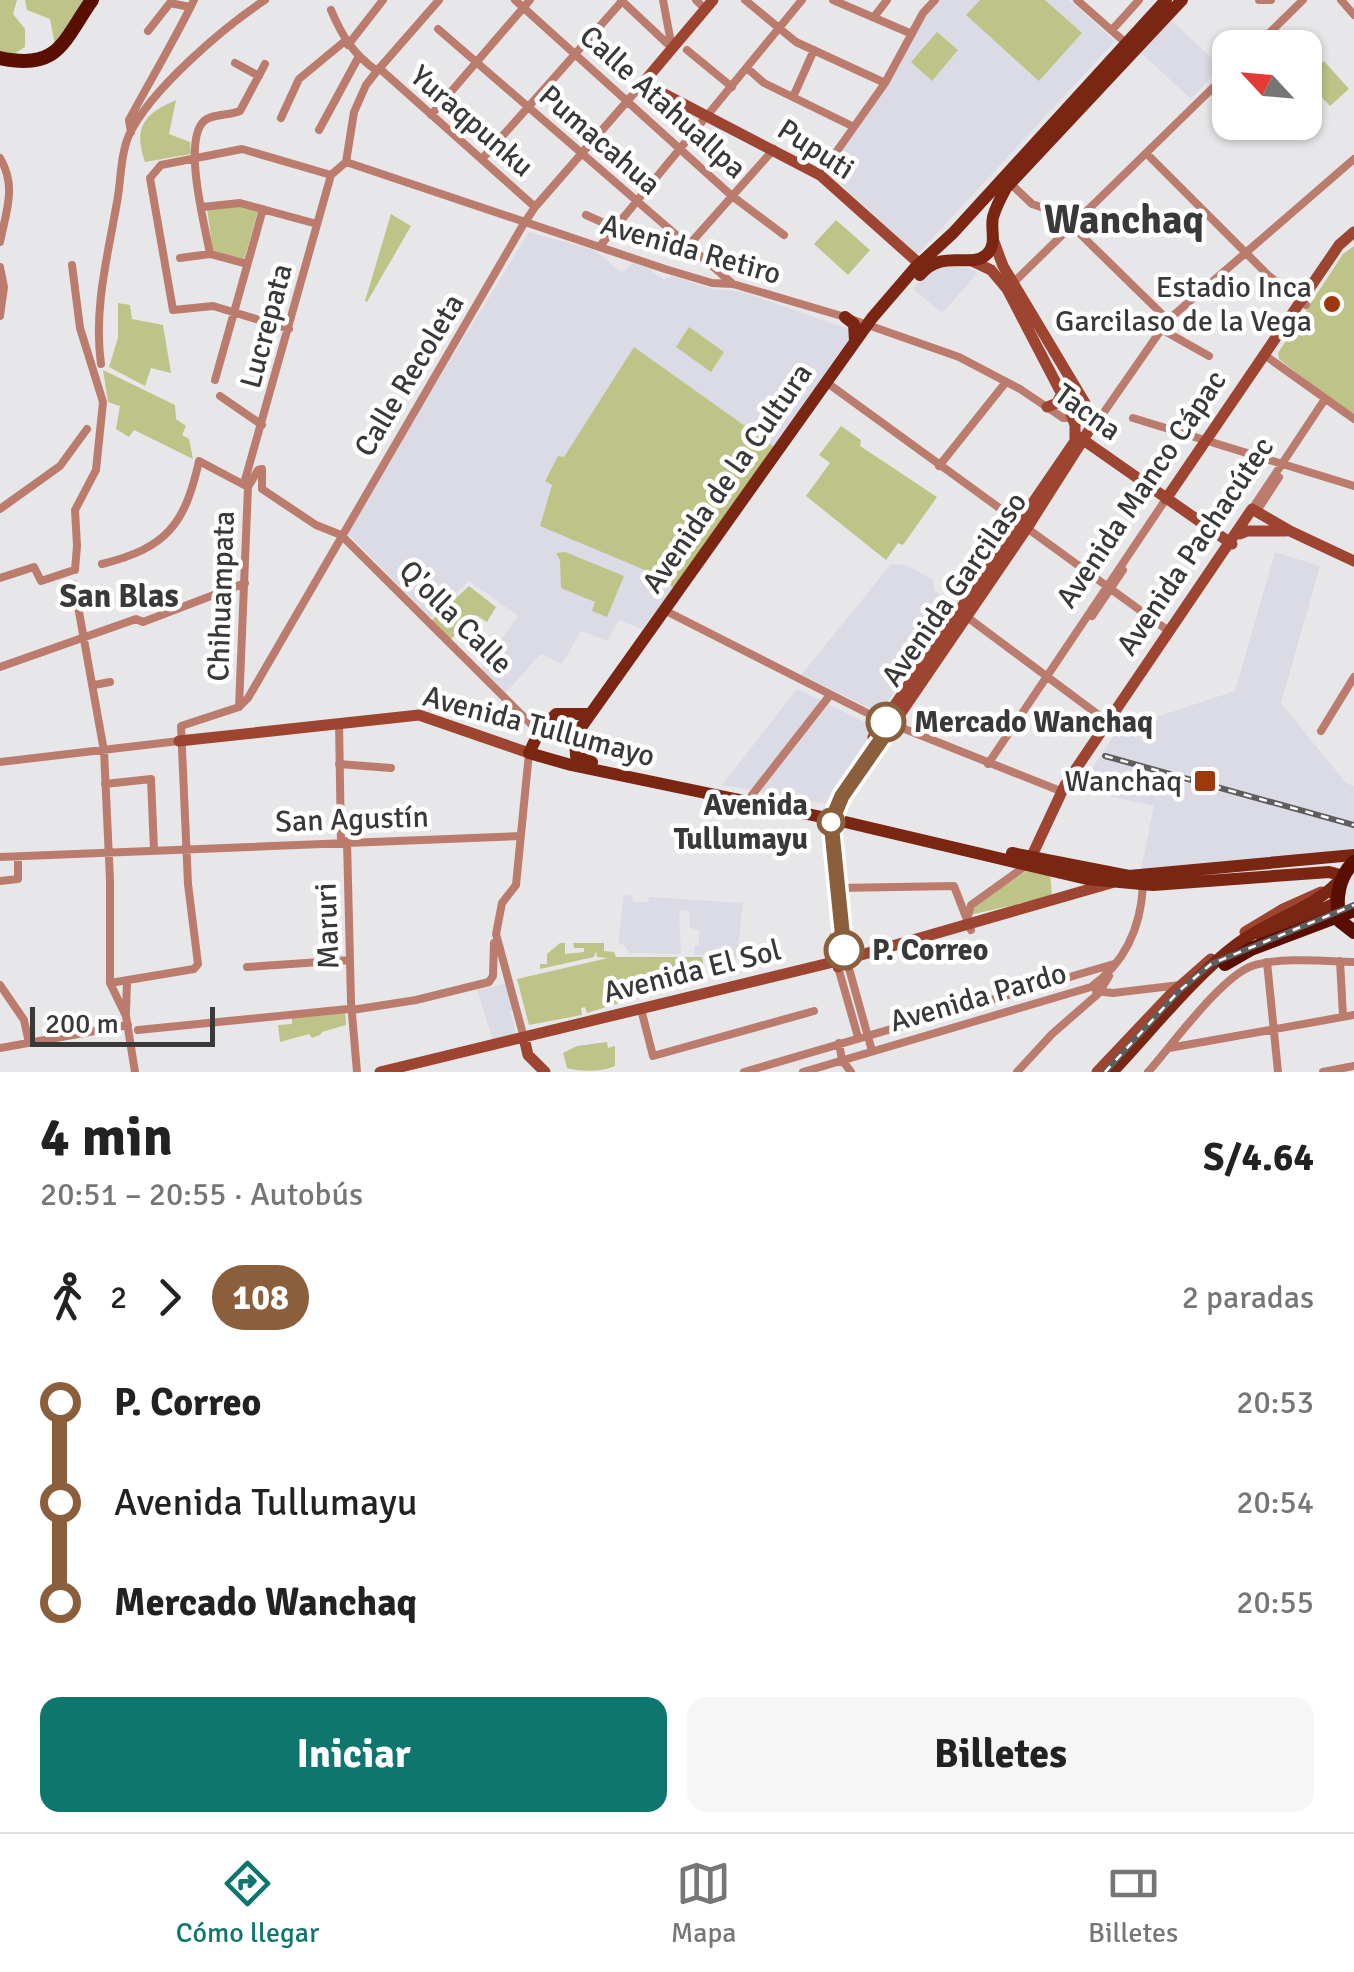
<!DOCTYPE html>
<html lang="es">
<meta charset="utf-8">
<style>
:root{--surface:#fff;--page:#f6f6f6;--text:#222;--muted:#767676;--line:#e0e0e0;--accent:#0f766e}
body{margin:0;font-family:Signika,sans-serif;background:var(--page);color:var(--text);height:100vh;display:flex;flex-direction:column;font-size:38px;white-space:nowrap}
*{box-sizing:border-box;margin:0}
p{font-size:32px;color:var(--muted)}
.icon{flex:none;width:55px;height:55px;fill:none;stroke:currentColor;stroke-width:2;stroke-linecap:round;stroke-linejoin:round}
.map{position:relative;height:1072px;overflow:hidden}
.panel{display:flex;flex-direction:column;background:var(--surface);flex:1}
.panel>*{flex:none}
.badge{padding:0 20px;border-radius:32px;font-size:35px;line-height:65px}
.needle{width:65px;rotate:296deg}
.controls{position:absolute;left:1212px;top:30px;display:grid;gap:20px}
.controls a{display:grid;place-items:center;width:110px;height:110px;border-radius:20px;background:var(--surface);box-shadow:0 2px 8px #0004;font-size:50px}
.scale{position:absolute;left:30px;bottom:25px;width:185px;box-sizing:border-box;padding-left:10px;border:5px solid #39393a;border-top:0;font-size:28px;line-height:35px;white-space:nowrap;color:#39393a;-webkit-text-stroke:8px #fff;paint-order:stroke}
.map>.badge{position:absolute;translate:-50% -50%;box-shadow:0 0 0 5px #fff}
.legs{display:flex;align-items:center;gap:15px;height:110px;padding:0 40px;font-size:32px}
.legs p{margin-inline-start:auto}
.summary{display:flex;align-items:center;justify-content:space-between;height:170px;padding:0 40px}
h1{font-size:55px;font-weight:700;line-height:75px}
.action{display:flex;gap:20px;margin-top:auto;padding:20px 40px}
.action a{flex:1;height:115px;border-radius:20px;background:var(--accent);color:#fff;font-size:40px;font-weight:700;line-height:115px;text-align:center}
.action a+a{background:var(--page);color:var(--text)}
ul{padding:0 40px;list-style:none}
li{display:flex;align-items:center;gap:35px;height:100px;font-size:38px}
li i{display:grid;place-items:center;width:15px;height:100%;margin:0 12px;background:currentColor}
li i::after{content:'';width:25px;height:25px;margin:-12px;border:8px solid;border-radius:50%;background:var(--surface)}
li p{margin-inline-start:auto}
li:first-child i{background:linear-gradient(#0000 50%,currentColor 0)}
li:last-child i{background:linear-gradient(currentColor 50%,#0000 0)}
.tab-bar{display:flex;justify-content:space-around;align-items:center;height:140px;border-top:2px solid var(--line);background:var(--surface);font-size:28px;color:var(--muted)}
.tab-bar a{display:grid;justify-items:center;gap:5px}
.tab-bar .selected{color:var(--accent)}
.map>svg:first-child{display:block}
</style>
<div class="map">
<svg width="1354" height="1072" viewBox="0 0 1354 1072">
<rect width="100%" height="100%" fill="#e7e7ea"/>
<path fill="#dadbe5" d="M936 0H1069L1115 41 917 255 827 171 900 65 912 34Z
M1171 20 1221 67 1191 99 1141 53Z
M529 232 594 250 622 273 633 263 652 269V273L665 279 672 276 713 289 743 292 848 329 853 337 776 448 634 348 564 458 558 456 545 480 647 571 674 588 642 629 619 620 607 641 581 631 562 664 541 654 505 693 480 670 518 616 469 581 431 618 345 531Z
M944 266 968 268 978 273 942 313 913 289 928 272Z
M1275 552 1320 566 1281 703 1346 783 1354 786V848L1292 857 1141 870 1154 806 1079 789 1117 730 1235 691Z
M891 564 906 565 934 580V590L953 606 880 713 801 675Z
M797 689 875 727 825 804 722 785Z
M624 895 632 896 633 902H648L649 897 743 903 737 956 733 967 706 966V955H694V946L699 945V930L690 928 689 911 679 910 681 954 629 953 624 945 618 944Z
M507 983 515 1009 510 1011 516 1034 493 1040 477 990Z"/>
<path fill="#bec487" d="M0 0H17L13 14 25 29V47L14 54 0 51Z
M25 0H88L56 50 50 19 27 10Z
M980 0H1045L1082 33 1039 81 966 15Z
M937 32 958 50 932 81 911 62Z
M1324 61 1349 89 1330 106 1317 92H1306L1308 83 1305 79Z
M176 100 169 134 190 142 191 154 145 162C133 127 144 114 176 100Z
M236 204 258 211 244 260 213 252 207 208Z
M391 214 411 226 367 302 365 301Z
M836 220 870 250 848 275 814 244Z
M1354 246V418L1279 359 1278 353 1343 254Z
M118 303 130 305 132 319 163 325 171 373 151 368 145 386 109 367 118 338Z
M689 327 724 352 711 372 676 347Z
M634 347 776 448 674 588 647 571 540 526 552 485 545 481 558 456 564 457Z
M103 370 175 405 176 419 186 426 182 435 189 439 193 459 134 430 129 437 116 429 120 406 108 402Z
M841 426 861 440 860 446 937 497 903 545 898 543 886 560 806 496 830 463 819 455Z
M565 552 624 576 607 617 592 611 595 602 561 588 560 560 556 553Z
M469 586 496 607 487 622 476 615 450 640 431 621Z
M1031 868 1050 872 1052 896 970 915 972 907Z
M560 943H565V954L584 952V948H574L573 943H604V951L614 952 616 957H702L704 968 627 988 629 1000 587 1013 585 1007 581 1008 582 1015 529 1025 517 979 608 958 597 957 596 951 594 957 540 969V964H547V954Z
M345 1011 346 1025 322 1032 320 1035 312 1038 309 1034 280 1042 278 1025 292 1024V1017Z
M607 1042 608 1048 615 1046V1066C601 1072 581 1072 567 1068L563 1053 577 1046Z"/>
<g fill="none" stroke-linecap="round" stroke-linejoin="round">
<path stroke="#bb7c6e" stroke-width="8" d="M515 0 732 196 784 235
M621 0 672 48
M663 0 672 48
M696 0 701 5
M745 0 796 42 885 83
M833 0 912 34
M1077 0 1127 44
M1259 0H1271
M1341 0 1354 15
M331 10C342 36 353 54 377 71
M874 17 887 0
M438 29 733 284
M1112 30 1139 0
M148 31 170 3 190 7
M348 45 383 0
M1254 48 1303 0
M687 50 732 87
M235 63 259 76
M379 68 535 207
M747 68 764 83 854 127
M793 97 814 50
M431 115 530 0
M281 118 299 79 345 41
M319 130 358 58
M131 132 129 120C151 79 174 41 194 0
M1146 153 1269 276 1306 305
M0 158C17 186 6 212 0 242
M482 159 623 0
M346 162 665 269 712 283 733 284 845 317 959 357 1020 389 1063 418H1092
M820 175 885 83 923 13 935 0
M1010 183 1032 204 1053 211 1072 226 1168 320
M202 207 240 203 317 224
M586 215 615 228
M600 246 802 0
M688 246 774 149
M210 254C205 226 183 144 203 122 211 113 229 116 240 111L265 64
M180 258 210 254 247 264
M72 265 80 328 103 402 96 470 75 510 77 546 75 570
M0 267 4 287 0 316
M1011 285 1230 71
M289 329 213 306 173 310 150 178 161 165 242 149 331 175
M1161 329 1209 356
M1263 354 1354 419
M101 364C93 307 109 251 118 196 121 176 121 154 129 135 150 90 224 27 265 0
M215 380 263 209
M826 382 1170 632
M220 396 262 425
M1133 418 1354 486
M1095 425 1168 320 1354 159
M939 466 1006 382
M248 487 258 470 262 469V489L316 525 341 535 539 732
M0 509 60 466 87 429
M1252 509 1325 399
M1257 511 1279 477
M102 564C167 548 185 524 199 461L248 487
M0 578 34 567 41 581 71 571
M74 584 104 751 110 880V983L194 969 198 964 188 884 181 726 239 707 248 698 523 225 535 207 643 83
M664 610 877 718 1063 792
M963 614 1108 722
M1092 616 1123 570
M0 667 136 619 143 622 245 583
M94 685 110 682
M239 707 248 487 245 480 331 175 346 162 354 112 366 85 377 71 439 0
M339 723 341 842
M1321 731 1354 677
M0 762 179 741
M339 764 391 768
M988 764 1166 499
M105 784 151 779 154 850
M752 795 830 695
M347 841 351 1002 357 1072
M0 857 520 836
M0 881 18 879V857
M837 888 954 886 971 930
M968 916 971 905 1027 865
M1340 961 1343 1016
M1267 962 1278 1072
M848 965 872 1051
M247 967 350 960
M838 967 858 1037
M110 983 126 1016 135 1072
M0 985 24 1020 29 1043
M1096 991 1113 993 1180 985
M641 1009 653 1056 814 1011
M352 1010 416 1000 489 982 493 976 494 943
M126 1012 127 982
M138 1030 348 1009
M524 1038 496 934 502 903 516 885 529 753
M839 1043 842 1060 851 1072
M0 1048 128 1025
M1169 1048 1354 1015
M744 1072 1114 964
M803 1072 1091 987C1126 962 1141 927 1143 885
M1017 1072 1052 1034 1099 993 1109 976
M1148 1072C1172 1045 1221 977 1252 966 1277 957 1326 961 1354 962
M1323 1072 1354 1066"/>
<path stroke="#9e4532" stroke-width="11" d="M713 0 643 83 820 175 923 267
M1047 407 1057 403 1062 393
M1079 437 1232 544
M1166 499 1339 245 1354 232
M1240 534 1247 531H1286
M873 737 1075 441V425L1068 406 1007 289 991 270 970 260
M179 741 419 715 529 753
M1028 864 1065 785 1252 509 1290 531 1354 561
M1245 932 1283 909 1321 892
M835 937 838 967
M848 965 831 829 836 808 1027 528 1093 424 1085 403 1003 266 993 239
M524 1038 528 1055 545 1072
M380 1072 854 957 1111 883
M1097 1072 1169 996 1211 959"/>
<path stroke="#7b2513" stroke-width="12" d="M920 275C942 248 970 269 986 255 998 245 990 230 993 217 996 207 1001 197 1006 188L1182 0
M845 317 854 324 855 341
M590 714H556L539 732 529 753 571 765 841 821 1087 879 1153 885 1329 872 1340 875 1342 878C1317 907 1269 920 1237 944 1194 976 1150 1032 1112 1072
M577 733 872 318 915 268 953 233 1166 0
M575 736 576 756 592 762
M1012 853 1129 876 1354 855
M1262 937 1338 902 1335 896"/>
<path stroke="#590e01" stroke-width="14" d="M0 58C59 71 63 41 92 0
M1354 862C1338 877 1335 900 1340 921L1354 932
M1225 964 1251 949 1354 910"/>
<defs>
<path id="rail" d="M1105 756 1354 825
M1105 1072 1179 991 1211 964 1354 905"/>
</defs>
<use href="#rail" stroke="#5e5e5f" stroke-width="6"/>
<use href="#rail" stroke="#fff" stroke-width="2.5" stroke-dasharray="8" stroke-linecap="butt"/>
</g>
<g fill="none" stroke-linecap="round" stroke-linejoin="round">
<defs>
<path id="line-1" d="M844 950 831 822 842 796 892 724 886 722"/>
</defs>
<use href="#line-1" stroke="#fff" stroke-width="22"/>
<use href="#line-1" stroke="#8b5e3c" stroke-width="15"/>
</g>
<g fill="#9e380d" stroke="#fff" stroke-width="4">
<circle cx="1332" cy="304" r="10"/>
<rect x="1193" y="769" width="24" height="24" rx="5"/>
</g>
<g fill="#fff" stroke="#8b5e3c" stroke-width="5">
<circle cx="886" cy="722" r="18"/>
<circle cx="831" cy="822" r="12"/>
<circle cx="844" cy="950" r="18"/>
</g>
<g text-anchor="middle" stroke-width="9" stroke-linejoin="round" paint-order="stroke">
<g font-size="30" fill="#39393a" stroke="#fff">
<text transform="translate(663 102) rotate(42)" y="10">Calle Atahuallpa</text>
<text transform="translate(472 121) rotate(41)" y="10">Yuraqpunku</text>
<text transform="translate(600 140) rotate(41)" y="10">Pumacahua</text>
<text transform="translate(816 149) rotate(33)" y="10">Puputi</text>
<text transform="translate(691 249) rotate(16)" y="10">Avenida Retiro</text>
<text transform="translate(266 326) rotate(-75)" y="10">Lucrepata</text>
<text transform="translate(409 375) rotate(-59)" y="10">Calle Recoleta</text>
<text transform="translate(1088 412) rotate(36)" y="10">Tacna</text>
<text transform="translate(727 478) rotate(-55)" y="10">Avenida de la Cultura</text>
<text transform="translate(1141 489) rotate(-56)" y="10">Avenida Manco Cápac</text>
<text transform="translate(1195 546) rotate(-56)" y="10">Avenida Pachacútec</text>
<text transform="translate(954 589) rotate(-55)" y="10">Avenida Garcilaso</text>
<text transform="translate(221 596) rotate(-88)" y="10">Chihuampata</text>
<text transform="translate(456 617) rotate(45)" y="10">Q'olla Calle</text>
<text transform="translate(539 726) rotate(15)" y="10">Avenida Tullumayo</text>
<text transform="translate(352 819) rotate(-2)" y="10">San Agustín</text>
<text transform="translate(327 926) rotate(-92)" y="10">Maruri</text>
<text transform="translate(692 971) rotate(-14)" y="10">Avenida El Sol</text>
<text transform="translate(978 997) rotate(-16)" y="10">Avenida Pardo</text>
</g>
<g font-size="30" fill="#39393a" stroke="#fff" text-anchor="end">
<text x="1312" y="297">Estadio Inca<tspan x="1312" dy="34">Garcilaso de la Vega</tspan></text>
<text x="1182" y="791">Wanchaq</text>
</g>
<g font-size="30" font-weight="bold" fill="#39393a" stroke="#fff" text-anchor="start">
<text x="914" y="732">Mercado Wanchaq</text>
<text x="808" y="815" text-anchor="end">Avenida<tspan x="808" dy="34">Tullumayu</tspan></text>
<text x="872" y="960">P. Correo</text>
</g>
<g font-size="32" font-weight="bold" fill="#39393a" stroke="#fff">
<text x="119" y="607">San Blas</text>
</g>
<g font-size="40" font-weight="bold" fill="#39393a" stroke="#fff">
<text x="1124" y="233">Wanchaq</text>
</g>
</g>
</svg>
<div class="controls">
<a><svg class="needle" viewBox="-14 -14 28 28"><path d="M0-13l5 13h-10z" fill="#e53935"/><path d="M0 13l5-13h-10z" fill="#767676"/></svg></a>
</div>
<div class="scale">200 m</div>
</div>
<section class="panel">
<div class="summary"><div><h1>4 min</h1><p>20:51 – 20:55 · Autobús</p></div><b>S/4.64</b></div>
<div class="legs"><svg class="icon" aria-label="walk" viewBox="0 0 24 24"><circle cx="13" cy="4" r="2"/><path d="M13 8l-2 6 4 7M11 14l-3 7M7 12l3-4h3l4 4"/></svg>2<svg class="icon" aria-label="forward" viewBox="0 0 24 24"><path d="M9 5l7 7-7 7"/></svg><b class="badge" style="background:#8b5e3c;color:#fff">108</b><p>2 paradas</p></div>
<ul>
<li><i style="color:#8b5e3c"></i><b>P. Correo</b><p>20:53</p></li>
<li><i style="color:#8b5e3c"></i><span>Avenida Tullumayu</span><p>20:54</p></li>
<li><i style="color:#8b5e3c"></i><b>Mercado Wanchaq</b><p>20:55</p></li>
</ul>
<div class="action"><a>Iniciar</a><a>Billetes</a></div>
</section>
<nav class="tab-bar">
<a class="selected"><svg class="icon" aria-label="directions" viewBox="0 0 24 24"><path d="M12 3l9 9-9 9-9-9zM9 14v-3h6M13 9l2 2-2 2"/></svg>Cómo llegar</a>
<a><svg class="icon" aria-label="map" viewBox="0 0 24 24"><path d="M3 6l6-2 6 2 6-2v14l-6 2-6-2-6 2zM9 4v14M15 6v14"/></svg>Mapa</a>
<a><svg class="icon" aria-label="tickets" viewBox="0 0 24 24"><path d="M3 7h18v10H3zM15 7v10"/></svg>Billetes</a>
</nav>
